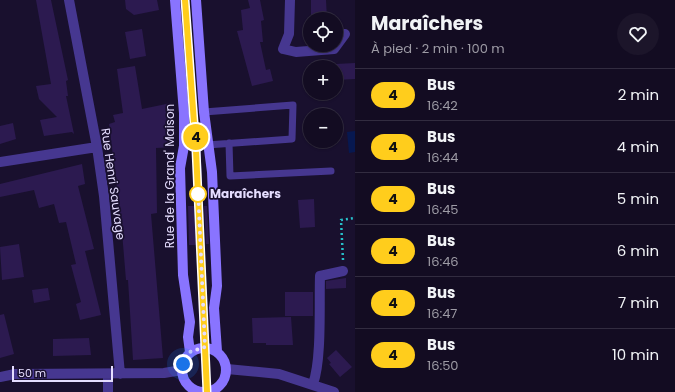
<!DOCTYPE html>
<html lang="fr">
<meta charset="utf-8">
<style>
:root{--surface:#130c22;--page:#1c152a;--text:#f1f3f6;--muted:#9d9ba5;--line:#322c40}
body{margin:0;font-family:Poppins,sans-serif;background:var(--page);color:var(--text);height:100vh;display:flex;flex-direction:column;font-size:15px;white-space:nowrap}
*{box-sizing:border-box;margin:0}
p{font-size:13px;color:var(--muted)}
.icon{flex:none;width:22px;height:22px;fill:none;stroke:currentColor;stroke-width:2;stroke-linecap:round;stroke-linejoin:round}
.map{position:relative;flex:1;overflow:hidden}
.panel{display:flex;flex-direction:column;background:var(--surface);width:320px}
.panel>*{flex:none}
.badge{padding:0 8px;border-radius:13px;font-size:14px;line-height:26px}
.fabs{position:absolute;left:303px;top:12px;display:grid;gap:8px}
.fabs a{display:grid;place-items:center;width:40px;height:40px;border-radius:50%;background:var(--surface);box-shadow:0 1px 3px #0004,0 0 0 1px var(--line);font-size:20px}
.scale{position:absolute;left:12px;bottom:10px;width:101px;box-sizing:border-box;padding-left:4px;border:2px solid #e5ddff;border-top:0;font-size:11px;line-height:14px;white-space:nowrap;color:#e5ddff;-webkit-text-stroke:3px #19102e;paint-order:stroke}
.you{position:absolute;width:20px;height:20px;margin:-10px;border:3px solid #fff;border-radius:50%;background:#1a73e8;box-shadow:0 0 0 6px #1a73e833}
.map>.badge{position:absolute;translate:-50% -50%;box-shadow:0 0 0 2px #fff}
.round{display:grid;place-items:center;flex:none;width:42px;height:42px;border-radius:21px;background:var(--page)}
.head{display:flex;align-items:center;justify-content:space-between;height:68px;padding:0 16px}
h1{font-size:19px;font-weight:700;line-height:30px}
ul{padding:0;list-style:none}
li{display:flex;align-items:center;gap:12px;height:52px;padding:0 16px;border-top:1px solid var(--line)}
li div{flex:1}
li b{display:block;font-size:15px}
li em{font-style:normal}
li .badge{min-width:44px;font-weight:700;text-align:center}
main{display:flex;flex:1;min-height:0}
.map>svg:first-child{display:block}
</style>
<main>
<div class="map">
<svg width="355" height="392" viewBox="0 0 355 392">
<rect width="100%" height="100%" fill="#19102e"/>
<path fill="#071850" d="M355 131V152L349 153 347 132Z"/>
<path fill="#2c1a50" d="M36 0H51L68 80 66 81 68 96H66L74 134 72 132 44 136 40 120 57 117 39 99 36 86 51 84Z
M125 0H157L159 10 134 15 126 9Z
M248 0H260L264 20 261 21 263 42H260L266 70 270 69 273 81 252 86 237 31 243 30 241 10 250 8Z
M311 0H326L327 19H311Z
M142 29 146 56 130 59 125 32Z
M355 63V79L336 80V64Z
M135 66 142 109 171 103 173 147 156 148 157 213 151 214 163 358 133 360 128 280H126L121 220 109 124 115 122 113 115 123 113 117 69Z
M13 123 16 139 0 144V126Z
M82 164 85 184 78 186 94 249 85 251 101 315 80 320 76 304 81 302 71 265 76 264 66 222 59 223 54 204 39 208 34 190 0 197V184Z
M314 199 315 227 300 228 298 200Z
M188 206H194L196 245H189Z
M204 206H207L209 244H206Z
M19 244 24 277 2 280 0 247Z
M346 278V288L326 289V281Z
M48 288 50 300 34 303 32 290Z
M285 292H313V316H285Z
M4 314 14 354 0 358V315Z
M291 317 293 345H266V343H253L252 318Z
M89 338 91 355 53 356V339Z
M336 350 352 367 340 377 329 364 331 363 327 358Z"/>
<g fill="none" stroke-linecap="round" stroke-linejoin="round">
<path stroke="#27bec8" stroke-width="2.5" stroke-dasharray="2 3" stroke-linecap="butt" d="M343 260 341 220 355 218"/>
<path stroke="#463790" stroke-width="7" d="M185 0 197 150 207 392
M204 112 293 105 292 139 207 145
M229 143 230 176 331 171"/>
<path stroke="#463790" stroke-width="10" d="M69 0 97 147 104 196 120 374
M290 0 289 34 283 49 296 52 334 49 345 34
M0 162 97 147
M227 369 279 374 334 392
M0 377 15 374 164 373 182 370
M313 384C322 359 319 304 320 276L343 271
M108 392V374"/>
<path stroke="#8974ff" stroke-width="10" d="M175 0 184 113V146L180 168 183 275 190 322 188 337 190 352
M196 0 204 112 212 172 217 286 214 308 217 351
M182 370a22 22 0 1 1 44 0a22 22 0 1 1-44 0Z"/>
</g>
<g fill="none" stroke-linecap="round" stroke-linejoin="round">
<defs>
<path id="line" d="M185 0 196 150 207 392"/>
</defs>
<use href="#line" stroke="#fff" stroke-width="9"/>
<use href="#line" stroke="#ffcd1c" stroke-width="6"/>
<path stroke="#e5ddff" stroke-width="4" stroke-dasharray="0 7.2" d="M183 364 190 352 205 347 198 189V194"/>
</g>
<circle fill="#fff" stroke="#ffcd1c" stroke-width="2" cx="198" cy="194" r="8"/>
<g text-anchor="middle" stroke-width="3.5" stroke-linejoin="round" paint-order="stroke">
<g font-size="12" fill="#e5ddff" stroke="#19102e">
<text transform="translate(170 176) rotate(-90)" y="4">Rue de la Grand' Maison</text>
<text transform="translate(113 184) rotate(82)" y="4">Rue Henri Sauvage</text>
</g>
<g font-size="12" font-weight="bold" fill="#e5ddff" stroke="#19102e" text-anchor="start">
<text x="210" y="198">Maraîchers</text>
</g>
</g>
</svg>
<div class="fabs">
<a><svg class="icon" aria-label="locate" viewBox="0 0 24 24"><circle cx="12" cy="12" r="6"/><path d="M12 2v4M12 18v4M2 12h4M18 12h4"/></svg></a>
<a>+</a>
<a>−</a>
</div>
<div class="scale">50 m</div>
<div class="you" style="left:183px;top:364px"></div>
<b class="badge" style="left:196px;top:137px;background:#ffcd1c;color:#111">4</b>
</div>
<section class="panel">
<div class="head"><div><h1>Maraîchers</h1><p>À pied · 2 min · 100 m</p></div><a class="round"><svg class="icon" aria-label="heart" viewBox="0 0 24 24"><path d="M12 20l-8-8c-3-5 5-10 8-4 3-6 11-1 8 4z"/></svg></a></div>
<ul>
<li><span class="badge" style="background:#ffcd1c;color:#111">4</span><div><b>Bus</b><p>16:42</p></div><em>2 min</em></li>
<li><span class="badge" style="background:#ffcd1c;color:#111">4</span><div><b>Bus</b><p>16:44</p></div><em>4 min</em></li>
<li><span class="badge" style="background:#ffcd1c;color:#111">4</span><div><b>Bus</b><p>16:45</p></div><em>5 min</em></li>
<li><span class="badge" style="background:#ffcd1c;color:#111">4</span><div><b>Bus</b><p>16:46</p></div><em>6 min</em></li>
<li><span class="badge" style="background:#ffcd1c;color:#111">4</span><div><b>Bus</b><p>16:47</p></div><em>7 min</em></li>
<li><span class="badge" style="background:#ffcd1c;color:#111">4</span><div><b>Bus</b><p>16:50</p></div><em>10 min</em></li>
</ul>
</section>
</main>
